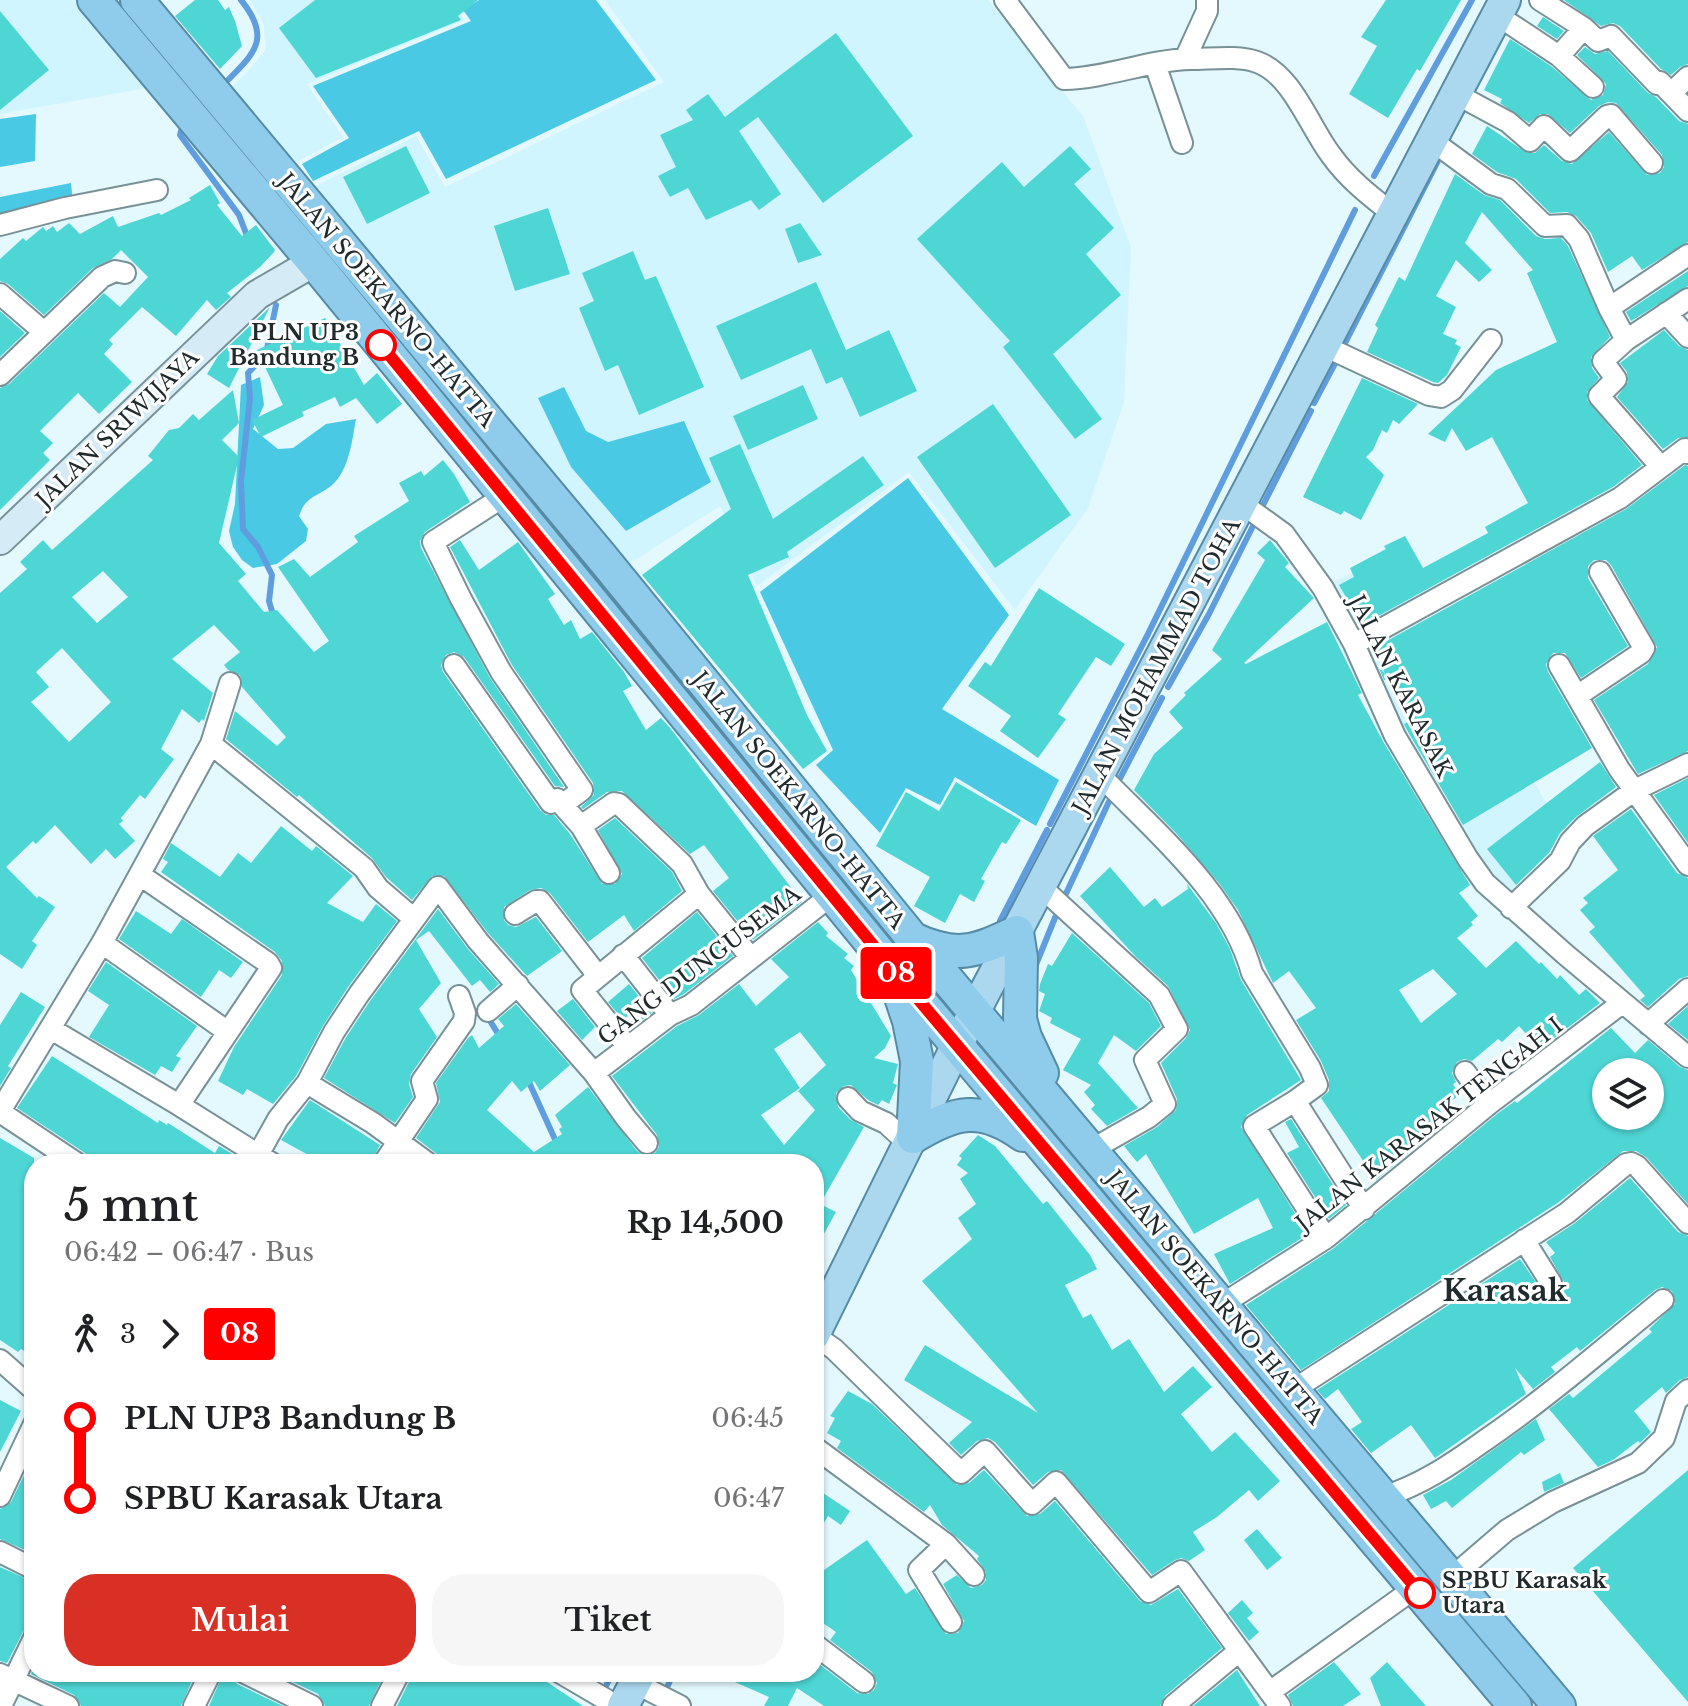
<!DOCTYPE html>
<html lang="id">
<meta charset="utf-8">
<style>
:root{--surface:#fff;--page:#f6f6f6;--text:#202124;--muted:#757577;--accent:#d93025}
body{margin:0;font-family:"Libre Baskerville",serif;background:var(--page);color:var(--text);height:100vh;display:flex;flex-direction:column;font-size:30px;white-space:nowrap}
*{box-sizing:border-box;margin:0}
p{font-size:26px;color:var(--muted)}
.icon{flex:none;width:44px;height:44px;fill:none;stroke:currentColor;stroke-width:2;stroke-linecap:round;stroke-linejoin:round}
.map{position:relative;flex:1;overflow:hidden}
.drawer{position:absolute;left:24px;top:1154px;width:800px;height:528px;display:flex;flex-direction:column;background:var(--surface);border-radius:32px;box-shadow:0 2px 6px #0004}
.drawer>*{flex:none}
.badge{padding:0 16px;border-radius:6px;font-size:28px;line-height:52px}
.buttons{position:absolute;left:1592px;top:1058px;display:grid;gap:16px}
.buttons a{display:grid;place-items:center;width:72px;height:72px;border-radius:50%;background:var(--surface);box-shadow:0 2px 6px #0004;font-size:40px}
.map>.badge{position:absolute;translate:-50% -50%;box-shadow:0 0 0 4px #fff}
.legs{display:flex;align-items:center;gap:12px;height:88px;padding:0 40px;font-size:26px}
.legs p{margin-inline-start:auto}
.head{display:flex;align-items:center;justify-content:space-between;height:136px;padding:0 40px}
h1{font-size:44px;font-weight:600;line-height:60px}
.button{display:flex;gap:16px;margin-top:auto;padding:16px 40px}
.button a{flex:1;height:92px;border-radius:32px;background:var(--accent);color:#fff;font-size:32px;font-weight:600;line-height:92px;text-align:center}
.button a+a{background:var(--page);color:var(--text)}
ul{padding:0 40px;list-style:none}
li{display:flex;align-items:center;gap:28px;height:80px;font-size:30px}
li i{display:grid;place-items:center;width:12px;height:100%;margin:0 10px;background:currentColor}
li i::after{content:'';width:20px;height:20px;margin:-10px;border:6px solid;border-radius:50%;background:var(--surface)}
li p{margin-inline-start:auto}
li:first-child i{background:linear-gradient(#0000 50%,currentColor 0)}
li:last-child i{background:linear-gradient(currentColor 50%,#0000 0)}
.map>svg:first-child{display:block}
</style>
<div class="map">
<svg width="1688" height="1706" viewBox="0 0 1688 1706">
<rect width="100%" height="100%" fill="#e3f9fe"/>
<path fill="#d0f5fe" d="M0 0H78L147 88 0 114Z
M250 0H450L464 20 307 84 343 137 296 162 230 88 247 73 266 49 264 25Z
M605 0H988L1083 116 1131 248 1124 402 1088 508 1015 610 909 472 757 586 720 506 627 565 312 188 416 136 445 187 664 82Z
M1386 557 1460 683 1525 766 1563 832 1510 892 1467 846 1391 703 1332 583Z"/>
<path fill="#49c9e3" d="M479 0H596L656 80 446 179 419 131 313 181 302 164 349 138 313 86 471 21 463 10Z
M36 114 35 161 0 167V119Z
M71 183 74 214 0 226V197Z
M260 377 264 405 253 429 278 449 293 448 326 424 356 419C352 441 349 471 331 486 315 498 306 496 299 516L308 529 306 541 277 564 253 568 242 560 233 547 229 531 235 504 241 385Z
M564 387 586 431 608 442 684 421 711 482 626 531 571 467 538 398Z
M908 478 1009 615 942 709 1059 780 1036 826 955 777 940 805 906 788 880 833 816 765 833 750 760 592Z"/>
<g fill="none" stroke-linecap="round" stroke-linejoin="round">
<path stroke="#609dde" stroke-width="6" d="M228 80C256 52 271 37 241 0
M181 131 180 135 239 215 249 241
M1374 176 1472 0
M1342 349 1442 153
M1314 403 1339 356
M1260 511 1311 411
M274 618 269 601 272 575 258 547 243 529 241 481 250 398 248 373 266 354 276 305
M1168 687 1209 614 1256 520
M1117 784 1162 698
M1050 824 1148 634 1355 210
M1063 900 1113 793
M1000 921 1047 830
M1035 967 1059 908
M487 1016 500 1037
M528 1080 558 1146
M664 1694 674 1672
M596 1706 613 1672"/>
</g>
<path fill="#4ed6d5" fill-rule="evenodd" d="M195 0H218L225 10 229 7 235 21 242 46 220 69 175 16Z
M315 0H478L458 16 461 20 316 78 279 28Z
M1386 0H1461L1420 71 1417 69 1388 118 1349 94 1377 46 1361 37Z
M1564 0H1688V64L1680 67 1671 75 1661 69 1620 26 1613 23 1601 26Z
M0 11 49 70 0 110Z
M1543 17 1564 31 1557 39 1537 26Z
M836 33 913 136 823 203 758 117 739 131 781 194 759 210 751 200 706 220 688 188 670 197 658 176 676 167 660 135 693 120 686 110 708 94 725 117Z
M1510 39 1551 66 1591 100 1603 95 1606 84 1577 55 1585 47 1595 54 1608 51 1648 93 1656 97 1679 121 1688 124V242L1642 270 1632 256 1608 272 1591 233 1576 216 1567 212 1550 213 1516 179 1497 172 1472 154 1487 126 1527 153H1535L1544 145 1562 161 1572 164 1609 132 1647 175 1660 173 1664 167 1662 155 1616 103 1608 102 1599 106 1570 133 1548 114H1540L1529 123 1500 103 1502 99 1484 90Z
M406 146 430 193 367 224 343 177Z
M1070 146 1091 169 1074 184 1114 228 1086 254 1121 295 1053 354 1102 419 1075 439 1003 347 1010 341 917 239 1002 162 1024 187Z
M1455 174 1484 195 1500 200 1536 236 1545 239 1561 238 1568 246 1610 337 1591 357 1592 368 1599 378 1587 392V400L1642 465 1613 487 1362 625 1339 585 1354 577 1350 568 1386 549 1384 546 1405 536 1423 568 1488 533 1485 527 1528 503 1492 437 1466 451 1452 428 1445 442 1428 434 1496 370 1557 342 1527 273 1533 270 1482 212 1465 243 1492 270 1479 282 1456 260 1436 296 1456 307 1443 334 1457 340 1455 344 1461 347 1447 375 1438 383 1433 382 1367 352 1378 328 1375 325 1399 277 1405 281Z
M210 185 220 203 217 205 242 236 256 225 275 250 274 252 260 267 227 293 231 297 216 310 207 300 176 336 142 307 109 340 113 344 104 354 132 382 99 414 78 393 40 431 53 443 43 453 50 460 0 510V388L9 384 104 293 120 307 148 277 121 250 112 259 93 268 44 315 8 284 0 281V259L23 238 26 241 43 227 46 231 53 226 57 232 69 223 80 234 113 216 118 227 159 213 161 215 191 200 189 198Z
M548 208 570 274 515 291 494 226Z
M800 223 822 255 798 263 785 229Z
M633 251 645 280 656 276 704 387 639 415 618 365 605 371 579 308 594 301 582 273Z
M1688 271V286L1631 321 1626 312Z
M816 282 846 350 889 330 917 391 860 417 842 377 826 384 811 349 741 380 716 326Z
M270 307 229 388 207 374 218 356Z
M0 311 25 333 0 357Z
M325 318 364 385 377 373 402 404 377 424 356 398 340 407 335 397 302 412 304 416 261 437 252 420 283 405 257 350Z
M1664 330 1679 346 1688 350V437L1678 438 1663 449 1617 397 1628 382 1627 372 1620 363Z
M1362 378 1418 404 1399 424 1393 420 1387 433 1382 430 1373 450 1366 457 1384 475 1361 520 1344 511 1341 515 1303 497Z
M803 385 818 419 748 450 733 416Z
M233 390 239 423 222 440 239 457 219 543 246 574 238 581 264 612 277 610 314 652 329 641 278 567 294 559 310 577 358 542 354 536 409 501 399 483 421 471 424 476 443 460 454 474 470 502 425 532 420 541 421 548 490 678 564 787 555 786 464 657 454 652 446 655 441 665 443 672 540 810 546 815H554L570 834 602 884H615L622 874 598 830 615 818 672 872 682 891 634 931 624 915 588 942 550 893 541 888 530 890 504 907V920L508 925 516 927 536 917 562 951 527 976 488 933 444 876H432L412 900 386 877 372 858 299 795 297 797 226 739 235 711 277 746 286 737 242 687 240 675 228 670 224 665 240 652 214 625 172 659 213 693 204 721 202 719 199 723 182 709 161 749 174 759 145 799 140 795 121 818 123 821 119 824 135 841 115 859 106 849 91 864 55 825 36 844 33 841 6 867 37 898 39 896 55 907 32 941 37 945 22 969 0 954V593L27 569 20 562 43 540 52 550 153 460 148 456 169 430 179 428 193 414 199 420ZM103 571 128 597 97 623 72 597ZM62 648 111 702 69 742 31 702 49 687 36 672Z
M993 404 1071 515 995 568 917 457Z
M740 444 773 519 863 456 884 485 787 552 789 557 748 575 807 715 827 751 803 769 642 575 731 509 709 458Z
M1685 465 1688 466V751L1638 774 1594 700 1648 664 1657 647 1611 565 1606 560H1594L1588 566V578L1628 646 1581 678 1565 653H1553L1546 664 1548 672 1592 748 1463 825 1407 730 1404 724 1411 720 1388 679 1384 680 1378 666 1385 674 1383 669 1387 666 1376 647 1626 509Z
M460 540 479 570 518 542 555 594 548 599 564 625 571 620 580 639 592 632 624 672 632 686 623 691 646 730 661 718 671 729 802 902 753 940 713 891 729 878 704 845 690 854 622 791 607 792 583 809 581 807 594 795 593 783 512 665 450 547Z
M1270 540 1289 563 1285 567 1314 598 1244 663 1246 664 1327 622 1362 693 1358 695 1384 743 1470 885 1459 893 1478 916 1471 922 1473 925 1457 938 1486 968 1516 941 1539 964 1541 962 1557 979 1560 975 1579 995 1586 989 1600 1003 1540 1049 1519 1026 1502 1042 1498 1039 1472 1061 1464 1059 1457 1062 1452 1073 1456 1082 1453 1084 1460 1095 1439 1109 1447 1122 1376 1180 1321 1098 1329 1091V1080L1321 1061 1296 1020 1316 1008 1289 971 1273 983 1238 910 1219 883 1176 833 1134 790 1154 754 1183 728 1169 712 1186 695 1184 693 1222 659 1212 650 1265 560 1257 553ZM1433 969 1457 994 1421 1023 1399 990Z
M1039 588 1125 644 1111 666 1096 657 1058 714 1066 719 1038 758 1000 731 1011 716 968 686 985 662 991 666Z
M1600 762 1616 787 1576 817 1560 833 1549 853 1516 885 1487 849Z
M1688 778V843L1654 795Z
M956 782 1021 820 1006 844 1002 842 981 879 985 881 974 902 960 894 945 923 914 906 930 877 876 846 906 792 939 811Z
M1631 809 1677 873 1688 878V976L1679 979 1648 1007 1640 1000 1645 996 1589 932 1595 927 1580 910 1588 903 1583 898 1618 870 1593 836Z
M281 826 312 851 316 846 353 876 327 903 363 922 376 904 397 921 348 987 323 1026 296 1076 273 1104 247 1089 243 1095 218 1081 234 1047 282 975V961L275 952 161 872 168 862 163 859 171 843 220 877 238 853 251 863Z
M1110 867 1144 907 1155 898 1162 907 1188 889 1187 884 1216 923 1230 949 1241 980 1301 1080 1247 1115 1241 1127 1308 1234 1230 1284 1214 1254 1273 1228 1258 1198 1194 1234 1146 1154 1137 1162 1124 1146 1157 1127 1176 1110 1177 1099 1161 1063 1186 1038 1190 1030 1168 986 1136 957 1080 896Z
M438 909 468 949 499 984 490 992 480 980 472 986 429 931 416 940 441 983 419 1009 437 1037 411 1074 409 1084 413 1097 395 1123 324 1078 345 1039 370 1001Z
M136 911 171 934 182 919 243 962 231 978 219 970 201 997 119 939Z
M697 912 733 956 684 994 674 999 642 958Z
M818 922 828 933 826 936 848 954 844 958 854 966 851 970 891 1036 885 1048 874 1058 898 1064 893 1083 897 1085 889 1104 882 1100 878 1105 868 1100 851 1085 844 1086 836 1093 838 1107 851 1120 864 1127 820 1204 836 1212 814 1252V1164H442L437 1154 416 1138 440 1102 436 1083 468 1038 472 1035 479 1048 504 1026 498 1019 516 1004 570 1065 540 1091 534 1081 521 1092 512 1081 487 1110 534 1152 562 1134 559 1129 562 1127 555 1115 588 1087 637 1151 643 1155 655 1153 659 1147 657 1135 612 1076 677 1026 699 1015 739 984 756 1006 789 977 771 959ZM800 1032 826 1065 798 1091 815 1110 784 1145 761 1115 800 1088 774 1049Z
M1072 933 1149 1003 1161 1026 1136 1051 1114 1035 1098 1063 1138 1108 1107 1126 1091 1109 1095 1105 1084 1092 1091 1085 1063 1070 1081 1039 1050 1023 1052 1018 1039 1011 1045 994 1039 991 1040 984 1048 964 1052 966Z
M106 962 197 1026 176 1056 181 1058 172 1072 161 1066 155 1075 89 1037 109 1005 88 991Z
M629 984 652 1013 640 1021 633 1012 623 1020 608 1002Z
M21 992 45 1007 8 1066 11 1068 0 1086V1025Z
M573 999 595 1027 582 1040 557 1011Z
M1688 1006V1040L1668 1024Z
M1611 1028 1635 1053 1648 1040 1680 1067 1688 1070V1204L1646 1157 1636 1151H1623L1559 1202 1301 1370 1246 1305 1334 1248 1497 1114 1515 1101 1517 1103ZM1606 1072H1650V1116H1606Z
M52 1056 158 1123 159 1120 167 1125 168 1123 215 1153 219 1146 241 1159 240 1164H91L85 1153 17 1108Z
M310 1100 380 1145 370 1164H325L281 1140Z
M1291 1119 1346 1205 1329 1219 1287 1153 1299 1147 1285 1122Z
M978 1135 995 1146 1043 1204 1047 1201 1090 1255 1097 1269 1065 1285 1083 1318 1091 1314 1112 1350 1129 1339 1164 1392 1193 1366 1212 1387 1181 1414 1212 1452 1235 1432 1280 1481 1258 1501 1249 1490 1217 1517 1193 1532 1205 1550 1189 1561 1181 1558 1175 1560 1152 1575 1061 1470 1048 1472 1033 1485 995 1442 988 1438 977 1441 961 1455 949 1443 972 1422 904 1380 925 1345 1038 1413 922 1281 972 1239 958 1218 976 1204 960 1179 968 1173 957 1165 962 1158 959 1156Z
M0 1138 34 1158V1340L26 1352 21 1349 18 1352 0 1340Z
M1630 1178 1678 1232 1688 1236V1377L1680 1380 1666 1393 1662 1387 1634 1411 1651 1432 1640 1443 1638 1441 1613 1460 1598 1467 1549 1409 1569 1394 1573 1398 1652 1332 1649 1329 1675 1304 1672 1291 1662 1287 1655 1290 1580 1351 1577 1347 1551 1367 1555 1372 1533 1389 1515 1368 1526 1394 1435 1458 1411 1425 1371 1453 1351 1429 1362 1422 1338 1389 1325 1399 1317 1390 1520 1259 1544 1294 1551 1296 1559 1294 1564 1282 1550 1257 1555 1253 1546 1242 1575 1223Z
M848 1391 872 1404 957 1485 969 1483 984 1470 1027 1516 1040 1514 1055 1501 1140 1601 1151 1605 1178 1589 1222 1648 1165 1696 1160 1706H824L797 1688 788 1706H764L769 1697 712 1672H814V1660L857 1693 868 1694 874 1690 877 1683 872 1672 830 1640 836 1632 814 1617V1577L867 1540 906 1594 915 1588 946 1634 958 1633 964 1621 943 1584 957 1575 971 1588 982 1585 986 1580V1572L977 1559 979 1556 942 1525 930 1505 924 1512 837 1448 841 1441 827 1433 835 1418 830 1416Z
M0 1400 21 1411 0 1452Z
M1536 1419 1545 1440 1524 1455 1521 1452 1452 1508 1446 1501 1431 1509 1423 1495 1451 1480Z
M1688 1470V1702L1573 1568Z
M25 1473 34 1478V1554L0 1539V1509L11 1502Z
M1560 1473 1564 1483 1544 1492 1542 1482Z
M814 1487 850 1511 841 1525 828 1516 814 1540Z
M1257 1529 1282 1558 1267 1570 1244 1540Z
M0 1567 34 1582V1625L23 1632 7 1663 0 1661Z
M1242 1600 1253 1613 1247 1618 1259 1632 1249 1641 1228 1613Z
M1334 1662 1361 1694 1343 1706H1293L1288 1695Z
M1387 1662 1426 1706H1381L1370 1678Z
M34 1668V1672H196L181 1706H81L74 1695 31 1674Z
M1237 1670 1260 1706H1193Z
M224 1672H230L237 1684 283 1706H209Z
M272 1672H385L369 1706H325L318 1694Z
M409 1672H532L583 1706H397L409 1682Z"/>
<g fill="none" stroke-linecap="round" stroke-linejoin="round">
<defs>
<path id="minor" d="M1005 0 1064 79C1107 78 1148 60 1190 59 1211 59 1238 55 1257 62 1292 74 1309 126 1331 155 1348 179 1370 196 1393 214
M1540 0 1584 28 1559 56
M1497 15 1559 56 1593 87
M1584 28 1598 41 1611 36 1657 84 1660 82 1688 111
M1185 59 1207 11V0
M1155 64 1182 143
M1671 93 1688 77
M1456 94 1508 122 1530 141 1544 126 1570 151 1607 116 1611 115 1652 163
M1431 140 1491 184 1507 189 1545 226 1567 225 1579 239 1609 308
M0 225 65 208 157 190
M1688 255 1609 308 1626 340 1688 299
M0 294 44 332
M1666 313 1688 337
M1626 340 1603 361 1616 379 1599 396 1661 467
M1324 346 1429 395 1441 397 1452 390 1491 340
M0 375 102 277 115 271 125 273
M506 495 433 542 461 599 501 672 582 790 562 805
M1241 503 1284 534 1323 588 1354 644 1395 736 1468 859 1485 883 1566 955 1688 1057
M1354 644 1620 498 1685 449 1688 453
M454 665 551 803 557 799 581 826 609 873
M1559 665 1619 769 1688 865
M1577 696 1641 653 1644 648 1600 572
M211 744 364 868 378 888 413 918
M1099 774C1155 832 1230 893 1252 973L1310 1068 1317 1085 1295 1101 1364 1209
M581 826 614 803 619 804 682 864 699 894 751 958
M1040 886 1159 995 1177 1029 1145 1060 1165 1104 1149 1117 1091 1150
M1511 908 1560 861 1570 842 1585 826 1635 790 1688 764
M515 914 536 901H540L598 976
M102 943 228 1032
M623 955 670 1015
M488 1011 518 985
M1648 1024 1688 989
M51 1029 179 1105 271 968 268 963 140 875
M628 1047 582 990 699 894
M1465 1072 1489 1104
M594 1073 670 1015 691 1005 833 894
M307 1083 373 1123 429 1164
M848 1098 860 1111 886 1123 909 1144
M1295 1101 1254 1126 1326 1238
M179 1105 273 1164
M0 1111 102 943 211 744 230 683
M0 1112 78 1164
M253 1164 278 1119 307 1083 334 1032 359 994 438 887 478 941 594 1073 626 1118 647 1143
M383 1164 427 1099 422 1081 464 1021 465 1013 459 996
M1524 1240 1551 1283
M1221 1305 1326 1238 1489 1104 1622 1003
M814 1335 834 1349 961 1473 985 1451 1032 1504 1056 1482 1149 1592 1181 1571 1280 1706
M0 1360 34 1390
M1293 1390 1567 1213 1626 1164 1631 1163 1637 1166 1688 1223
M814 1447 946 1544 974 1575
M0 1496 34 1424
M1383 1497C1421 1485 1452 1464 1484 1441 1547 1398 1604 1348 1663 1300
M946 1544 919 1570 951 1622
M0 1552 34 1569
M1451 1578 1507 1530 1553 1502 1638 1463 1664 1438 1676 1401 1688 1390
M814 1644 864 1682
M243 1672 312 1706
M559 1672 617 1706
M0 1674 68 1706
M635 1683 680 1706
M1271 1691 1415 1588
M1 1706 34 1638
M194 1706 211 1672
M382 1706 397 1677
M1173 1706 1239 1651"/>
<path id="secondary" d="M0 540 257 295 314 262"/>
<path id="primary" d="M814 1335 957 1045 1505 0
M623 1706 641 1672"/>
<path id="trunk" d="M94 0 321 271 891 967 1515 1706
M137 0 600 555 913 939 1559 1706
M913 939C957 959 975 952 1017 932L1021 958 1020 1019 1025 1037 1042 1073
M897 985 909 1021 917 1061 913 1137
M913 1137C955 1111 981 1105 1023 1135"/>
</defs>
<use href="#minor" stroke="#789197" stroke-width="24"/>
<use href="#secondary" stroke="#789197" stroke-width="32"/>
<use href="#primary" stroke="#568ba5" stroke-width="34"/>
<use href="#trunk" stroke="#568ba5" stroke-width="36"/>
<use href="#minor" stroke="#fff" stroke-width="20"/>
<use href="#secondary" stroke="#d5ecf7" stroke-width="28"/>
<use href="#primary" stroke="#abd8ef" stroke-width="30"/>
<use href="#trunk" stroke="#8fcbea" stroke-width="32"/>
</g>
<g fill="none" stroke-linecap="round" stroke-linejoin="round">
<defs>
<path id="line-1" d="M381 345 891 967 1420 1593"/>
</defs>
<use href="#line-1" stroke="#fff" stroke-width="18"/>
<use href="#line-1" stroke="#f00" stroke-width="12"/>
</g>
<g fill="#fff" stroke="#f00" stroke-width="4">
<circle cx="381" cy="345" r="14"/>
<circle cx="1420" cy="1593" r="14"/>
</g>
<g text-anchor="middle" stroke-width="6" stroke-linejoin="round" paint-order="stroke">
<g font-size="22" fill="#212b2d" stroke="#fff">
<text transform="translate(387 300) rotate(50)" y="8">JALAN SOEKARNO-HATTA</text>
<text transform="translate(117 428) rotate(-44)" y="8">JALAN SRIWIJAYA</text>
<text transform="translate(1156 666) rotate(-62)" y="8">JALAN MOHAMMAD TOHA</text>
<text transform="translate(1401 686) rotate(63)" y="8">JALAN KARASAK</text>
<text transform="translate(799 800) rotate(51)" y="8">JALAN SOEKARNO-HATTA</text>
<text transform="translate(699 965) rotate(-37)" y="8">GANG DUNGUSEMA</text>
<text transform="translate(1429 1124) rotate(-38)" y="8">JALAN KARASAK TENGAH I</text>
<text transform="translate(1215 1297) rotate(50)" y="8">JALAN SOEKARNO-HATTA</text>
</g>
<g font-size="22" font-weight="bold" fill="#212b2d" stroke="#fff" text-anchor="end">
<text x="359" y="340">PLN UP3<tspan x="359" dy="25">Bandung B</tspan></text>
<text x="1442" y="1588" text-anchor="start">SPBU Karasak<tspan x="1442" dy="25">Utara</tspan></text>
</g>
<g font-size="30" font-weight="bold" fill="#212b2d" stroke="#fff">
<text x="1505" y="1301">Karasak</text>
</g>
</g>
</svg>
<div class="buttons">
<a><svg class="icon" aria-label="layers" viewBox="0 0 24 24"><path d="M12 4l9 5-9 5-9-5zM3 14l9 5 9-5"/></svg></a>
</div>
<b class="badge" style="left:896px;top:973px;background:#f00;color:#fff">08</b>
<section class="drawer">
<div class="head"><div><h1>5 mnt</h1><p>06:42 – 06:47 · Bus</p></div><b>Rp 14,500</b></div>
<div class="legs"><svg class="icon" aria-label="walk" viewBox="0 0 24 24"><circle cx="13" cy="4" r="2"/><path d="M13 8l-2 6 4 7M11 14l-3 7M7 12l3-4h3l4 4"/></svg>3<svg class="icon" aria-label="forward" viewBox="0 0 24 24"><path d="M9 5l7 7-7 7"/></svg><b class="badge" style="background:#f00;color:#fff">08</b></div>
<ul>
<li><i style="color:#f00"></i><b>PLN UP3 Bandung B</b><p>06:45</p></li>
<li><i style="color:#f00"></i><b>SPBU Karasak Utara</b><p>06:47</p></li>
</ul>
<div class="button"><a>Mulai</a><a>Tiket</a></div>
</section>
</div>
